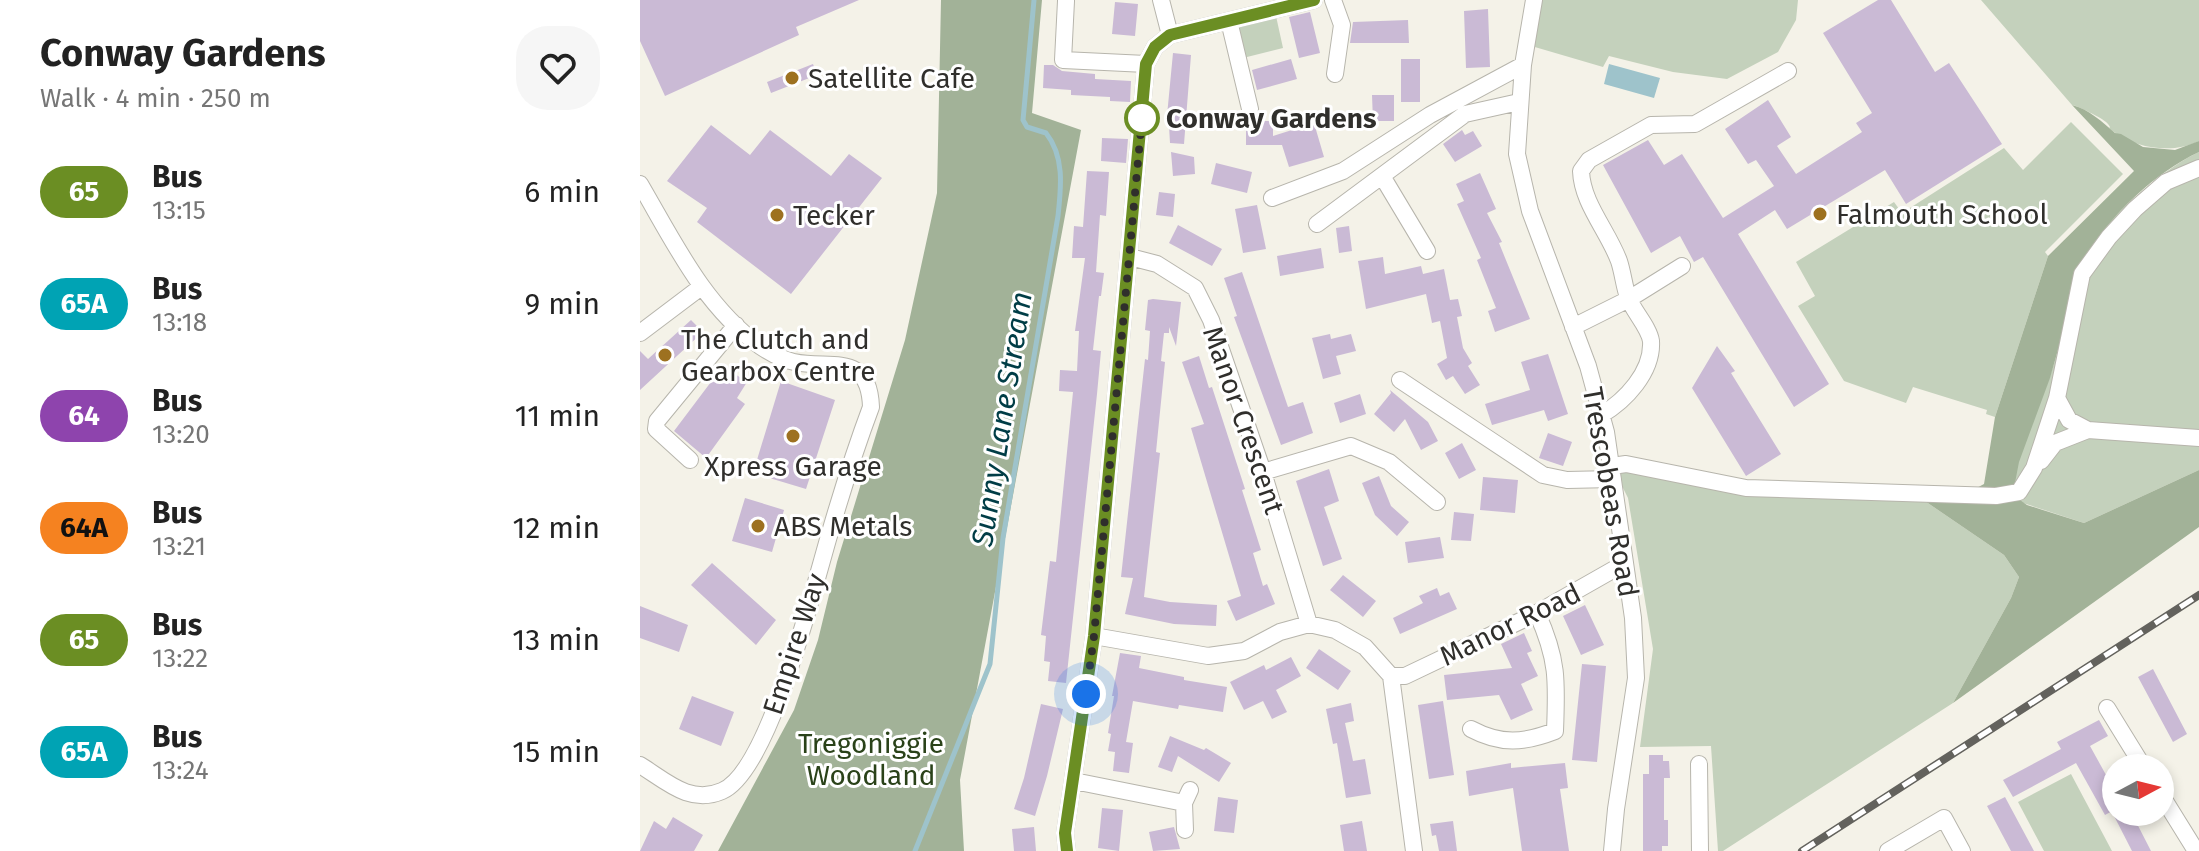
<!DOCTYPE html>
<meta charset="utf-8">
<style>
:root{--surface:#fff;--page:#f6f6f6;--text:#222;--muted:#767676}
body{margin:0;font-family:"Fira Sans",sans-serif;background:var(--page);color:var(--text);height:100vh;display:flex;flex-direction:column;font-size:30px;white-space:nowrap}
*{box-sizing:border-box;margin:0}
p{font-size:26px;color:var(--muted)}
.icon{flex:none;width:44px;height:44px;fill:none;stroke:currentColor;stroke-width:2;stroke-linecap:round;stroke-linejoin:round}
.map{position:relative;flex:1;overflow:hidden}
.drawer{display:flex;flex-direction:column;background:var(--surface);width:640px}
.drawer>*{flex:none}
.badge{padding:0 16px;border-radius:26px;font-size:28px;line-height:52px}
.needle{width:52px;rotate:83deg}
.tools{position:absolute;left:1462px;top:754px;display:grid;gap:16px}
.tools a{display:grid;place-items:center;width:72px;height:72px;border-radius:50%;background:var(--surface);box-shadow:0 4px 12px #0003;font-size:40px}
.you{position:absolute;width:40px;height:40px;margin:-20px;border:6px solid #fff;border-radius:50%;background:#1a73e8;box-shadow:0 0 0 12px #1a73e833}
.map>.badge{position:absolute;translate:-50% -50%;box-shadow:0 0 0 4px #fff}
.round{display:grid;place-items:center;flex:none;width:84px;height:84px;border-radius:32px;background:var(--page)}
.head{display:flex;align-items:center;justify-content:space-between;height:136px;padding:0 40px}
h1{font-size:38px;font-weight:700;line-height:60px}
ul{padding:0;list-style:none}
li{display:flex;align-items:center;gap:24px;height:112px;padding:0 40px}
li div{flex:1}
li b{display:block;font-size:30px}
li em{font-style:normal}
li .badge{min-width:88px;font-weight:700;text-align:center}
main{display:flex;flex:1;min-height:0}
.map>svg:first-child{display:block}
</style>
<main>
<section class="drawer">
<div class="head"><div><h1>Conway Gardens</h1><p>Walk · 4 min · 250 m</p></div><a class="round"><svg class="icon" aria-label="heart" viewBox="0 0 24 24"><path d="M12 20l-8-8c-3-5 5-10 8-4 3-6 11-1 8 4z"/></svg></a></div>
<ul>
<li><span class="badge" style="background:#6b8e23;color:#fff">65</span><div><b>Bus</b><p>13:15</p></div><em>6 min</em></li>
<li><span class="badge" style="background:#00a3b4;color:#fff">65A</span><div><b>Bus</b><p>13:18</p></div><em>9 min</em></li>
<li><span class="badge" style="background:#8e44ad;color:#fff">64</span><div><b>Bus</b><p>13:20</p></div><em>11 min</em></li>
<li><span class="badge" style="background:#f58220;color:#111">64A</span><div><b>Bus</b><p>13:21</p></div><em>12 min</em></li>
<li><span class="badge" style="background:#6b8e23;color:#fff">65</span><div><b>Bus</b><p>13:22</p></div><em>13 min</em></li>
<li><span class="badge" style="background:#00a3b4;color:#fff">65A</span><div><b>Bus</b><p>13:24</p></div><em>15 min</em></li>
</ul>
</section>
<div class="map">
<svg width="1559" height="851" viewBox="0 0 1559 851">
<rect width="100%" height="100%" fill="#f4f2e8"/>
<path fill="#c4d1bc" d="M896 0H1158L1156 20 1138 52 1087 79 1033 72 969 56 963 67 888 45Z
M1341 0H1559V141C1534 154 1497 149 1474 132 1464 124 1475 131 1466 122 1462 118 1438 106 1432 105Z
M636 16 643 48 603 58 594 25Z
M1431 122 1483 174 1405 252 1408 256 1355 417 1346 414 1347 410 1273 387 1266 403 1204 381 1158 306 1175 296 1156 262 1254 202 1262 213 1364 148 1383 170Z
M1559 152V470L1444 523 1380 502 1374 496C1373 456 1396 416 1409 379 1423 340 1428 298 1443 260 1457 225 1525 167 1559 152Z
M972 466 1106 488 1279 497 1364 555 1379 577 1371 598 1313 703 1083 851H1078L1071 746 1000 747 1013 649 988 498Z
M1431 774 1472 851H1404L1378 802Z"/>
<path fill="#a2b298" d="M301 0H402L392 113 441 130 320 780 324 851H78L154 710 178 640 197 562 265 340 297 193Z
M1432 105C1449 109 1462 122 1475 133L1481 134 1503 147 1535 150 1559 141V152C1514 173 1470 216 1444 258L1410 378 1379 462 1374 488 1331 491 1344 484 1355 417 1408 256 1494 171Z
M1559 470V527L1313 703 1371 598 1379 577 1364 555 1279 497 1374 496 1387 505 1444 523Z"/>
<path fill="#9ec3cb" d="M969 64 1020 78 1014 98 964 84Z"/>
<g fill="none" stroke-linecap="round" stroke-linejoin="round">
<path stroke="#9ec3cb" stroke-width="5" d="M275 851 350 664 363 538 418 216C421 188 425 157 406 133L387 127 383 120 394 0"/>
</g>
<path fill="#cabad5" d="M0 0H219L156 27 159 35 25 96 0 41Z
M1238 0H1251L1295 72 1309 63 1362 144 1266 204 1245 170 1147 229 1135 210 1098 234 1189 384 1154 407 1063 257 1054 262 1040 236 1011 253 963 165 1008 140 1024 165 1042 154 1083 218 1134 186 1116 160 1108 164 1085 129 1128 100 1151 137 1137 146 1156 174 1222 132 1216 123 1232 113 1183 33Z
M475 2 498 4 495 36 472 34Z
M848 9 850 67 826 68 824 11Z
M670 12 680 53 659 58 649 17Z
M768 20 769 43H710L713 22Z
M533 53 551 55 544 144 530 143 529 126H526Z
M651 59 657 79 617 90 612 70Z
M761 59H780V102H761Z
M173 64 177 75 131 93 127 82Z
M404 65H413L422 71 455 74V79L491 81 490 102 470 101V97L431 95V90L403 88Z
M732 95H754V121H733Z
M606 121H633V136L674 123 684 157 649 167 642 145H606Z
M71 125 110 155 130 130 191 176 209 154 242 178 151 294 57 222 67 208 27 181Z
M822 130 825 135 833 131 842 146 815 162 803 144Z
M462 138 488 139 486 163 461 161Z
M531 152 554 157 555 174 533 176Z
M576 163 612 172 607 193 571 184Z
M447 171 469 172 466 216 460 215 456 272 464 273 461 296H459L453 350 461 351 457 394 426 683 408 681 410 662 404 661 406 636 401 635 410 561 416 562 433 392 419 391 420 370 437 371 439 331H435L445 258H432L434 226 443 227Z
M840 173 856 209 847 213 862 242 859 243 890 319 855 332 848 311 856 308 837 260 841 258 817 204 824 201 816 184Z
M519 192 535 194 533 217 516 215Z
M617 205 626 249 603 253 595 209Z
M538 225 582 249 572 266 529 243Z
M709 226 712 251 699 253 696 228Z
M681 248 684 268 640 276 637 256Z
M743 257 745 274 781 266 783 274 804 269 810 300 818 299 822 316 817 317 823 348 832 363 828 366 840 385 825 394 813 376 806 380 797 364 807 358 800 321 792 323 786 294 726 309 718 261Z
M602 272 648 407 663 402 673 433 641 445 594 317 597 316 584 278Z
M513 299 541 302 536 346 529 327V333H524L521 361 525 362 516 452 520 453 504 597 530 602 577 605 576 626 534 624 485 614 493 578 481 577 505 359 508 360 510 331 505 330 508 300Z
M51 320 63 332 0 390V351L8 359Z
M690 334 691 339 711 334 716 351 696 356 701 374 683 379 672 338Z
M1077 346 1095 371 1091 373 1141 454 1106 476 1052 388Z
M908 354 928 414 908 421 904 410 852 425 845 404 890 390 881 362Z
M559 356 569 388 572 387 605 489 602 490 621 550 613 553 623 586 627 584 635 604 596 621 587 601 601 596 551 428 564 424 542 362Z
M83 366 107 382 97 398 105 404 66 458 34 431Z
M141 381 195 400 166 489 113 473Z
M750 390 788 422 798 441 781 450 765 419 754 432 734 414 751 393Z
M720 394 726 414 700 423 694 403Z
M908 433 932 442 923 466 899 458Z
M822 443 836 470 819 479 805 453Z
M689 469 699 501 684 507 702 559 683 566 656 481Z
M739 476 751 506 769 522 757 536 735 515 722 483Z
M843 477 878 480 875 513 840 510Z
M105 498 144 510 132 552 92 541Z
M814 512 834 514 831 541 811 540Z
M800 537 804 558 768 563 765 542Z
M72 563 136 620 116 645 51 585Z
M703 575 736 601 723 617 690 590Z
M797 588 800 596 809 592 817 609 760 634 753 618 783 603 779 596Z
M945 605 964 645 941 655 923 616Z
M0 606 48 625 39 652 0 638Z
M884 633 892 651 887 653 898 676 881 684 893 710 871 720 859 695 807 700 804 675 872 668 861 644Z
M679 649 711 671 698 690 666 668Z
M480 653 501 656 499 668 544 677V680L587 687 583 712 539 705 538 709 493 701 486 742 493 743 489 773 473 771 475 752 468 751 471 734 468 733 474 696H472Z
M651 657 661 676 636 690 647 712 632 719 623 701 604 710 590 682 624 665 626 670Z
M942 664 966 666 957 762 932 760Z
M1513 669 1547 734 1533 742 1498 677Z
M52 696 94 712 81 746 39 729Z
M803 701 814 775 789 779 778 705Z
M711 703 714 721 705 723 713 761 725 759 731 794 706 798 697 743 693 744 686 709Z
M401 704 423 709 407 776 395 816 374 809 384 778Z
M1459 720 1468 736 1450 746 1476 793V809L1465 815 1436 763 1373 797 1363 780 1421 749 1417 742Z
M530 736 564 750 566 748 591 763 579 782 538 756 532 772 518 767Z
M1009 755H1023V761H1029L1030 778H1024V820H1028V846H1022V851H1003V774H1009Z
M871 763V768L925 763 928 788 920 789 929 851H882L873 788 829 796 826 771Z
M578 797 598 800 594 833 574 831Z
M1365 797 1394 851H1371L1347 806Z
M462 808 483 810 479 851 458 848Z
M1472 812H1491L1511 851H1492Z
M33 817 63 835 54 851H0L14 821 26 829Z
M722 821 727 851H704L700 825Z
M813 821 817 851H799L796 835 792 836 790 824Z
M394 827 396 851H374L372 829Z
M534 827 540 849 513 851 509 832Z"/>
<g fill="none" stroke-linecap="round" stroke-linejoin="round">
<defs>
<path id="minor" d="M521 0 530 35
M693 0 702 25 695 74
M894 0 883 65 877 154 890 211 948 366 966 432 993 618 996 678 976 809 972 851
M426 1 423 60 506 64
M589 21 610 109
M742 176 787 251
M0 184C34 242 64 306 120 346 129 352 143 360 154 362 191 370 229 351 231 407 216 447 203 488 191 529 175 582 130 771 82 791 50 805 26 781 0 765
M632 198 703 171 790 115 883 65
M677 224 825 114 879 102
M490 257 517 264 555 288 571 320 623 472 669 624
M933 327 989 299 1042 266
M0 333 61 287
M760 380 903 475 927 480 973 479
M1417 398 1429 420 1448 430 1559 438
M961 415C985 401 1013 372 1011 341 1009 327 993 311 988 297 984 286 983 273 979 261 968 231 942 203 941 171L949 160 1011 125 1055 124 1148 71
M50 460 16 429 17 421 96 325
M1401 461 1415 443 1448 430
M972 466 986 464 1106 488 1356 496 1379 492 1394 468 1417 398 1442 274 1469 237 1495 209 1526 182 1559 168
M623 472 711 446 749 462 797 502
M454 636 568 656 604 651 640 632 669 624 695 630 725 647 751 676
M751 676H765L897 613 985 563
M751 676 774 851
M1467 708 1504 768
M831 729C861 745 884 743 915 731 917 681 918 659 897 613
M1059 764 1060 851
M434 781 544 803
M1520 793 1556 851
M545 830 544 803 550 790
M427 851 425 833 454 636 506 64 515 47 530 35 674 0
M1248 851 1304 818 1322 851"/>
</defs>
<use href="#minor" stroke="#b7b5ac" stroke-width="18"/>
<use href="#minor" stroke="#fff" stroke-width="16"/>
<defs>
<path id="rail" d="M1162 851 1559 595"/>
</defs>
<use href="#rail" stroke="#63625d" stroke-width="8"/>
<use href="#rail" stroke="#fff" stroke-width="5" stroke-dasharray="15" stroke-linecap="butt"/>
</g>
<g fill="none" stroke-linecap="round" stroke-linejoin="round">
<defs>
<path id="line" d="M427 851 425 833 454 636 506 64 515 47 530 35 674 0"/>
</defs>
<use href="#line" stroke="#fff" stroke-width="18"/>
<use href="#line" stroke="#6b8e23" stroke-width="12"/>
<path stroke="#302f2c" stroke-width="8" stroke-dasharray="0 14.4" d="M446 694 454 636 502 118"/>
</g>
<g fill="#9d7120" stroke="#fff" stroke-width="3">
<circle cx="152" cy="78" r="8"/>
<circle cx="1180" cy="214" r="8"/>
<circle cx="137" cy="215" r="8"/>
<circle cx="25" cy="355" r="8"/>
<circle cx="153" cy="436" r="8"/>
<circle cx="118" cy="526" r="8"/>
</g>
<circle fill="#fff" stroke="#6b8e23" stroke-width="4" cx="502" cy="118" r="16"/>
<g text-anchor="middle" stroke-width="6" stroke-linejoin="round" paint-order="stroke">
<g font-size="28" fill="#302f2c" stroke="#fff" text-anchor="start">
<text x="168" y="88">Satellite Cafe</text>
<text x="1196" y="224">Falmouth School</text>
<text x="153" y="225">Tecker</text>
<text x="41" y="349">The Clutch and<tspan x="41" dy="32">Gearbox Centre</tspan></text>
<text x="153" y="476" text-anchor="middle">Xpress Garage</text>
<text x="134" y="536">ABS Metals</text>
</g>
<g font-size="28" font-weight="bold" fill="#302f2c" stroke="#fff" text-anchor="start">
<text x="526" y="128">Conway Gardens</text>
</g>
<g font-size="28" fill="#302f2c" stroke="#fff">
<text transform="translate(604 420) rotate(71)" y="10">Manor Crescent</text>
<text transform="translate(971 492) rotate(80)" y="10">Trescobeas Road</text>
<text transform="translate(870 624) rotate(-26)" y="10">Manor Road</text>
<text transform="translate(154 644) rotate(-72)" y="10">Empire Way</text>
</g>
<g font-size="28" fill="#2a4219" stroke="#fff">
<text x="231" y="753">Tregoniggie<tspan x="231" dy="32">Woodland</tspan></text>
</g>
<g font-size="30" font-style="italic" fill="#003d46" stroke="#fff">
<text transform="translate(362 419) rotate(-81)" y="10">Sunny Lane Stream</text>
</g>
</g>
</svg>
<div class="tools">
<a><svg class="needle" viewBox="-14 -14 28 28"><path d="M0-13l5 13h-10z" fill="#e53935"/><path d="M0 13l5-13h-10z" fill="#767676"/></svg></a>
</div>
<div class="you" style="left:446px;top:694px"></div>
</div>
</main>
